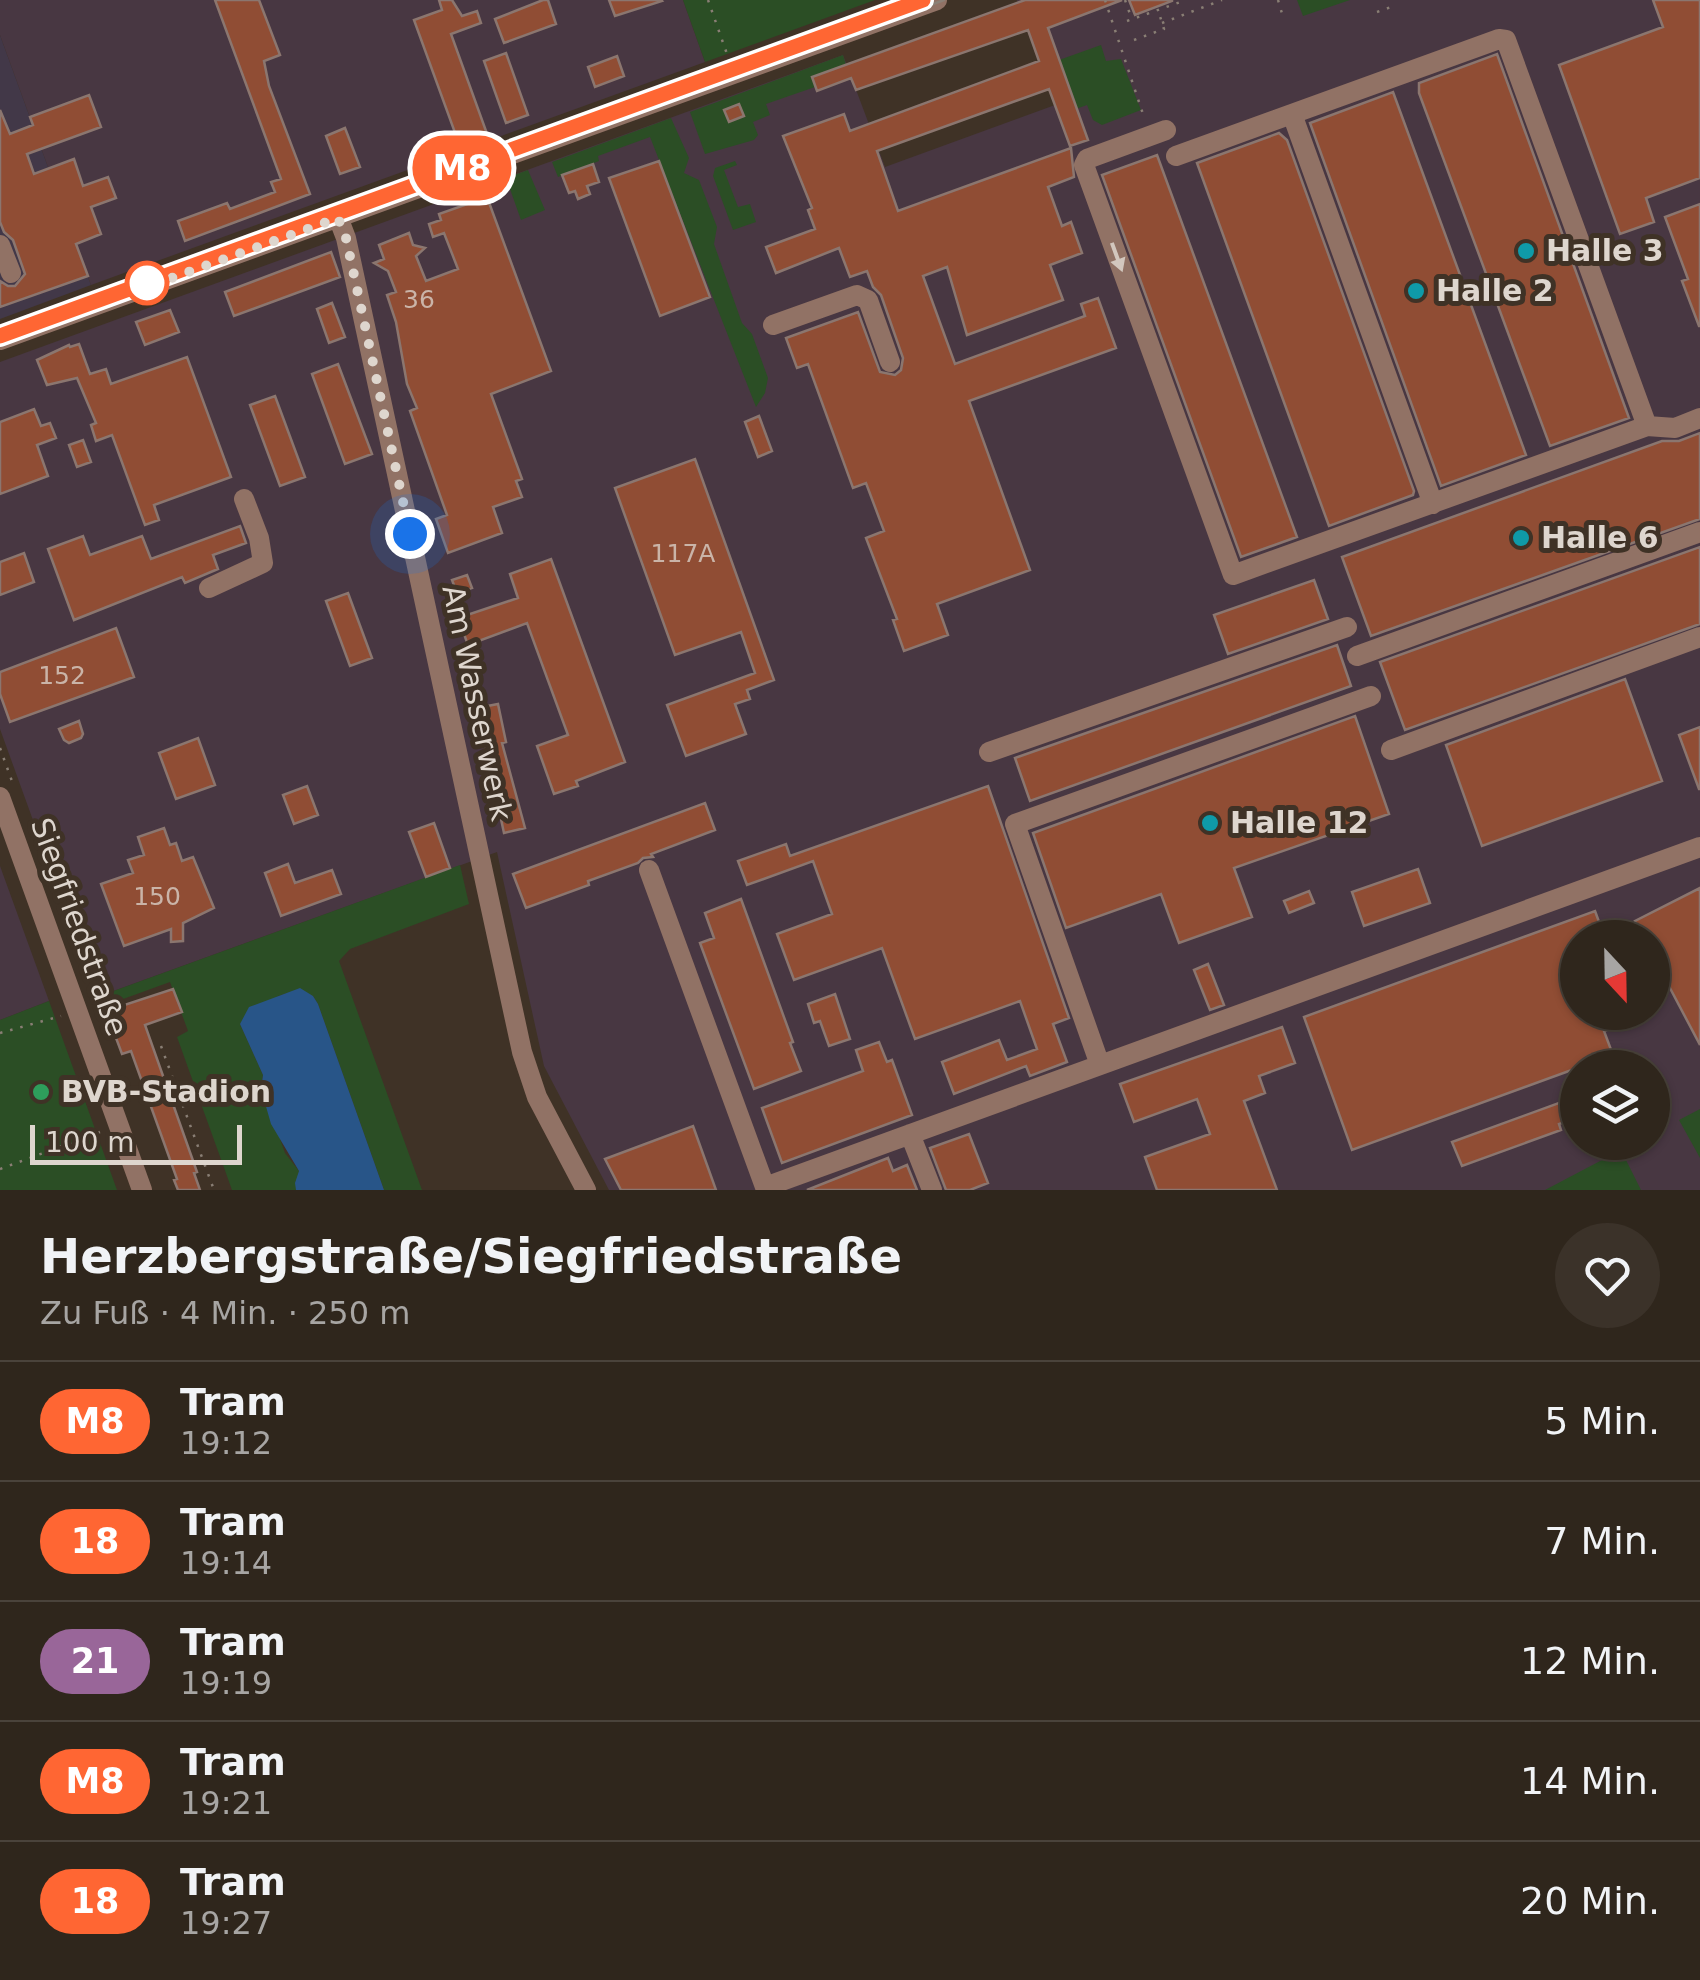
<!DOCTYPE html>
<html lang="de">
<meta charset="utf-8">
<style>
:root{--surface:#2f261c;--page:#3b3229;--text:#f1f3f6;--muted:#a7a5a3;--line:#4a433b}
body{margin:0;font-family:"DejaVu Sans",sans-serif;background:var(--page);color:var(--text);height:100vh;display:flex;flex-direction:column;font-size:38px;white-space:nowrap}
*{box-sizing:border-box;margin:0}
p{font-size:32px;color:var(--muted)}
.icon{flex:none;width:55px;height:55px;fill:none;stroke:currentColor;stroke-width:2;stroke-linecap:round;stroke-linejoin:round}
.map{position:relative;height:1190px;overflow:hidden}
.drawer{display:flex;flex-direction:column;background:var(--surface);flex:1}
.drawer>*{flex:none}
.badge{padding:0 20px;border-radius:32px;font-size:35px;line-height:65px}
.needle{width:65px;rotate:158deg}
.tools{position:absolute;left:1560px;top:920px;display:grid;gap:20px}
.tools a{display:grid;place-items:center;width:110px;height:110px;border-radius:50%;background:var(--surface);box-shadow:0 2px 8px #0004,0 0 0 2px var(--line);font-size:50px}
.scale{position:absolute;left:30px;bottom:25px;width:212px;box-sizing:border-box;padding-left:10px;border:5px solid #ded6ce;border-top:0;font-size:28px;line-height:35px;white-space:nowrap;color:#ded6ce;-webkit-text-stroke:8px #3f3226;paint-order:stroke}
.you{position:absolute;width:50px;height:50px;margin:-25px;border:8px solid #fff;border-radius:50%;background:#1a73e8;box-shadow:0 0 0 15px #1a73e833}
.map>.badge{position:absolute;translate:-50% -50%;box-shadow:0 0 0 5px #fff}
.round{display:grid;place-items:center;flex:none;width:105px;height:105px;border-radius:52px;background:var(--page)}
.head{display:flex;align-items:center;justify-content:space-between;height:170px;padding:0 40px}
h1{font-size:48px;font-weight:700;line-height:75px}
ul{padding:0;list-style:none}
li{display:flex;align-items:center;gap:30px;height:120px;padding:0 40px;border-top:2px solid var(--line)}
li div{flex:1}
li b{display:block;font-size:38px}
li em{font-style:normal}
li .badge{min-width:110px;font-weight:700;text-align:center}
.map>svg:first-child{display:block}
</style>
<div class="map">
<svg width="1700" height="1190" viewBox="0 0 1700 1190">
<rect width="100%" height="100%" fill="#3f3226"/>
<path fill="#423848" d="M0 35 91 285 0 319Z"/>
<path fill="#483742" fill-rule="evenodd" d="M0 0H683L705 62 91 285 0 35Z
M1017 0H1700V1190H609L544 1066 497 852 97 997 0 729V362L843 55 885 167 1055 105ZM1578 938H1652V1012H1578ZM1578 1068H1652V1142H1578Z
M0 866 49 1001 0 1020Z"/>
<path fill="#2b4e25" d="M683 0H875L705 62Z
M1297 0H1350L1303 16Z
M1101 45 1106 61 1121 59 1141 110 1102 125 1093 120 1087 105 1076 109 1059 60Z
M843 55 846 65 812 77 815 87 766 104 770 115 753 122 758 135 754 140 705 154 690 112Z
M671 118 689 158 684 173 699 180 717 227 714 244 742 323 752 334 768 378 765 393 756 407 650 137 598 156 599 161 558 177 552 162Z
M735 161 737 165 724 170 738 207 750 204 756 222 733 230 713 176 715 168Z
M528 170 545 210 521 220 506 178Z
M460 865 469 904 350 949 339 961 422 1190H384L318 1004 313 996C281 983 265 1006 240 1024L263 1075 261 1085 285 1153 299 1171 296 1190H232L177 1037 188 1031 170 982 101 1007 97 997Z
M49 1001 117 1190H0V1020Z
M1700 1109V1158L1679 1120Z
M1621 1150 1641 1190H1545Z"/>
<path fill="#285588" d="M300 988 313 996 318 1004 384 1190H296L295 1183 299 1171 271 1124 261 1089 263 1075 240 1024 249 1007Z"/>
<path fill="#904d34" stroke="#8b766f" stroke-width="2.5" d="M215 0H259L280 55 264 61 269 86 310 194 185 241 178 221 227 203 230 209 275 192 271 182 281 179Z
M439 0H452L462 16 477 11 481 23 451 34 486 131 458 141 414 20 442 10Z
M543 0H548L556 24 504 43 495 19Z
M609 0H661L662 1 615 16Z
M1025 0H1122L1048 28 1088 140 1070 146 1049 89 877 151 898 211 1071 148 1074 177 1048 187 1062 226 1071 222 1082 253 1050 265 1063 300 967 335 947 267 923 276 955 364 1085 316 1081 304 1098 298 1116 348 969 401 1030 570 937 604 948 635 904 651 893 620 897 619 866 538 884 531 866 483 853 488 808 364 797 368 786 338 858 312 880 372 895 375 901 370 903 358 881 295 873 287 867 271 850 277 839 248 776 273 766 247 815 229 808 210 812 208 783 136 844 114 850 131 1039 61 1028 30 856 90 851 78 817 91 812 77Z
M1129 0H1172V1L1135 15Z
M1653 0H1700V178L1646 198 1654 222 1620 234 1559 65 1663 27Z
M506 53 528 115 506 123 484 61Z
M1497 54 1629 418 1550 446 1419 93V83Z
M617 56 624 76 595 87 588 67Z
M1393 92 1526 455 1441 486 1310 123Z
M89 95 101 127 27 154 34 174 74 159 83 186 108 177 116 198 91 207 101 234 76 244 88 276 0 307V281L8 286H15L25 274 13 240 4 232 0 222V110L10 134 33 125 30 117Z
M739 104 744 116 729 122 724 110Z
M345 128 360 167 340 174 326 136Z
M1279 133 1287 140 1414 491 1413 495 1329 526 1197 163Z
M1157 155 1297 537 1241 557 1102 175Z
M659 161 710 297 660 316 609 178Z
M593 164 599 182 587 186 590 194 578 199 575 191 569 193 562 175Z
M487 197 551 371 491 394 522 479 516 481 522 497 493 507 502 533 448 553 436 519 447 515 410 411 417 408 407 384 396 322 387 295 396 292 388 271 374 263 384 259 379 245 409 233 413 245 425 248 416 256 426 281 458 269 444 233 433 237 429 224 441 220 439 214Z
M1700 204V326H1699L1682 281 1688 279 1665 217Z
M331 252 340 277 234 316 225 292Z
M332 303 345 337 329 343 317 309Z
M170 310 179 332 145 345 136 322Z
M79 344 90 374 106 369 111 384 187 357 231 477 154 505 159 520 145 525 112 435 96 441 91 425 96 423 77 378 47 385 37 360 69 345 70 347Z
M338 364 372 454 345 464 312 374Z
M275 396 305 477 280 486 250 405Z
M34 409 41 426 50 423 56 438 37 445 48 476 0 494V422Z
M759 416 772 451 758 457 745 422Z
M1700 433V519L1371 636 1342 557 1662 441H1679Z
M83 440 91 462 77 467 69 445Z
M695 459 774 680 747 690 750 699 735 704 746 734 686 756 667 705 755 673 741 632 675 655 615 488Z
M240 526 246 543 213 555 218 569 185 583 182 577 74 620 48 549 83 536 90 555 142 536 151 559Z
M1700 547V624L1405 730 1380 662Z
M24 553 34 582 0 595V562Z
M551 559 625 762 576 781 578 786 554 794 537 746 568 735 527 623 468 645 458 618 518 598 510 574Z
M467 575 472 588 457 593 452 580Z
M1314 580 1328 619 1228 654 1214 615Z
M348 593 372 658 350 666 326 601Z
M116 628 134 677 10 722 0 694V672Z
M1337 645 1351 686 1030 801 1015 758Z
M1625 679 1662 781 1482 846 1446 745Z
M498 704 506 742 502 743 525 828 504 833 477 708Z
M1355 716 1389 814 1234 868 1252 917 1179 943 1161 894 1066 928 1033 833Z
M79 721 83 734 81 738 69 743 64 740 59 729Z
M1700 727V789H1699L1679 735Z
M198 738 215 785 176 799 159 753Z
M307 786 318 815 294 824 283 795Z
M988 786 1069 1018 1053 1024 1067 1062 1030 1076 1026 1066 954 1094 942 1062 999 1040 1007 1060 1037 1049 1020 1001 915 1039 882 948 794 980 777 934 832 914 813 861 747 885 738 861 786 844 790 856Z
M705 803 715 830 651 854 653 857 643 858 638 863 588 881 589 885 526 908 513 874Z
M434 823 450 868 426 877 409 832Z
M164 828 170 845 176 843 182 861 193 857 214 908 183 923V941L171 942V929L124 946 101 884 133 873 128 860 144 855 138 837Z
M288 864 295 883 332 870 341 894 281 916 265 873Z
M1418 869 1430 903 1364 926 1352 892Z
M1700 888V1045L1652 954V938H1644L1635 921Z
M1309 891 1314 903 1289 913 1284 901Z
M741 899 793 1042 790 1043 801 1071 754 1089 700 943 714 938 705 913Z
M1595 911 1605 938H1578V1012L1652 1014 1604 1031 1613 1055 1352 1150 1304 1017Z
M1208 964 1224 1005 1210 1010 1194 970Z
M173 989 182 1012 145 1025 197 1172 194 1173 200 1190H178L174 1180 177 1179 131 1051 122 1054 106 1011Z
M835 994 850 1039 829 1046 820 1021 814 1023 808 1004Z
M1282 1027 1295 1063 1259 1076 1265 1093 1244 1101 1277 1190H1157L1145 1157 1210 1134 1197 1099 1134 1122 1120 1084Z
M879 1042 887 1062 892 1060 912 1115 782 1163 762 1108 863 1071 856 1050Z
M1578 1096V1117L1559 1124 1561 1130 1462 1166 1452 1142Z
M693 1126 716 1190H621L605 1159Z
M969 1134 988 1183 970 1190H946L930 1148Z
M888 1158 893 1171 907 1165 917 1190H807Z"/>
<g fill="none" stroke-linecap="round" stroke-linejoin="round">
<path stroke="#897e74" stroke-width="2.5" stroke-dasharray="2.5 8" stroke-linecap="butt" d="M708 0 727 54
M1105 0 1144 117
M1125 0 1131 17
M1278 0 1283 17
M1377 12 1394 6
M1127 21 1186 0
M1162 23 1222 0
M1134 40 1164 29 1158 10
M0 748 13 784
M0 1033 61 1016
M161 1046 214 1190
M0 1169 100 1132"/>
<path stroke="#917265" stroke-width="20" d="M1292 114 1433 504
M1166 130 1087 159 1084 165 1233 575 1647 426 1675 428 1700 418
M1176 156 1499 39 1506 40 1647 426
M338 217 346 238 522 1052 537 1097 586 1190
M0 245 11 273
M773 325 857 295 868 300 890 362
M0 340 937 0
M209 588 263 563 259 538 244 499
M1357 656 1700 532
M1391 750 1700 637
M989 752 1347 627
M0 797 142 1190
M649 870 765 1187 1700 847
M1100 1065 1015 824 1371 696
M910 1134 932 1190"/>
<path stroke="#8b8076" stroke-width="2.5" d="M0 344 944 0"/>
</g>
<defs><path id="oneway-solid" d="M-6-.8H1V-3.2L6.5 0L1 3.2V.8H-6Z" transform="scale(2.5)"/></defs>
<use fill="#d2c7be" href="#oneway-solid" transform="translate(1117 257) rotate(70)"/>
<g fill="none" stroke-linecap="round" stroke-linejoin="round">
<defs>
<path id="line" d="M0 336 923 0"/>
</defs>
<use href="#line" stroke="#fff" stroke-width="22"/>
<use href="#line" stroke="#f63" stroke-width="15"/>
<path stroke="#ded6ce" stroke-width="10" stroke-dasharray="0 18" d="M147 283 144 288 338 218 346 238 410 534"/>
</g>
<g fill="#0f9aa8" stroke="#3f3226" stroke-width="4">
<circle cx="1526" cy="251" r="10"/>
<circle cx="1416" cy="291" r="10"/>
<circle cx="1521" cy="538" r="10"/>
<circle cx="1210" cy="823" r="10"/>
</g>
<circle fill="#fff" stroke="#f63" stroke-width="5" cx="147" cy="283" r="20"/>
<circle fill="#2e9e5b" stroke="#3f3226" stroke-width="4" cx="41" cy="1092" r="10"/>
<g text-anchor="middle" stroke-width="10" stroke-linejoin="round" paint-order="stroke">
<g font-size="25" fill="#cab4a8">
<text x="419" y="308">36</text>
<text x="683" y="562">117A</text>
<text x="62" y="684">152</text>
<text x="157" y="905">150</text>
</g>
<g font-size="30" font-weight="bold" fill="#ded6ce" stroke="#3f3226" text-anchor="start">
<text x="1546" y="261">Halle 3</text>
<text x="1436" y="301">Halle 2</text>
<text x="1541" y="548">Halle 6</text>
<text x="1230" y="833">Halle 12</text>
<text x="61" y="1102">BVB-Stadion</text>
</g>
<g font-size="30" fill="#ded6ce" stroke="#3f3226">
<text transform="translate(477 703) rotate(78)" y="10">Am Wasserwerk</text>
<text transform="translate(79 927) rotate(70)" y="10">Siegfriedstraße</text>
</g>
</g>
</svg>
<div class="tools">
<a><svg class="needle" viewBox="-14 -14 28 28"><path d="M0-13l5 13h-10z" fill="#e53935"/><path d="M0 13l5-13h-10z" fill="#a7a5a3"/></svg></a>
<a><svg class="icon" aria-label="layers" viewBox="0 0 24 24"><path d="M12 4l9 5-9 5-9-5zM3 14l9 5 9-5"/></svg></a>
</div>
<div class="scale">100 m</div>
<div class="you" style="left:410px;top:534px"></div>
<b class="badge" style="left:462px;top:168px;background:#f63;color:#fff">M8</b>
</div>
<section class="drawer">
<div class="head"><div><h1>Herzbergstraße/Siegfriedstraße</h1><p>Zu Fuß · 4 Min. · 250 m</p></div><a class="round"><svg class="icon" aria-label="heart" viewBox="0 0 24 24"><path d="M12 20l-8-8c-3-5 5-10 8-4 3-6 11-1 8 4z"/></svg></a></div>
<ul>
<li><span class="badge" style="background:#f63;color:#fff">M8</span><div><b>Tram</b><p>19:12</p></div><em>5 Min.</em></li>
<li><span class="badge" style="background:#f63;color:#fff">18</span><div><b>Tram</b><p>19:14</p></div><em>7 Min.</em></li>
<li><span class="badge" style="background:#969;color:#fff">21</span><div><b>Tram</b><p>19:19</p></div><em>12 Min.</em></li>
<li><span class="badge" style="background:#f63;color:#fff">M8</span><div><b>Tram</b><p>19:21</p></div><em>14 Min.</em></li>
<li><span class="badge" style="background:#f63;color:#fff">18</span><div><b>Tram</b><p>19:27</p></div><em>20 Min.</em></li>
</ul>
</section>
